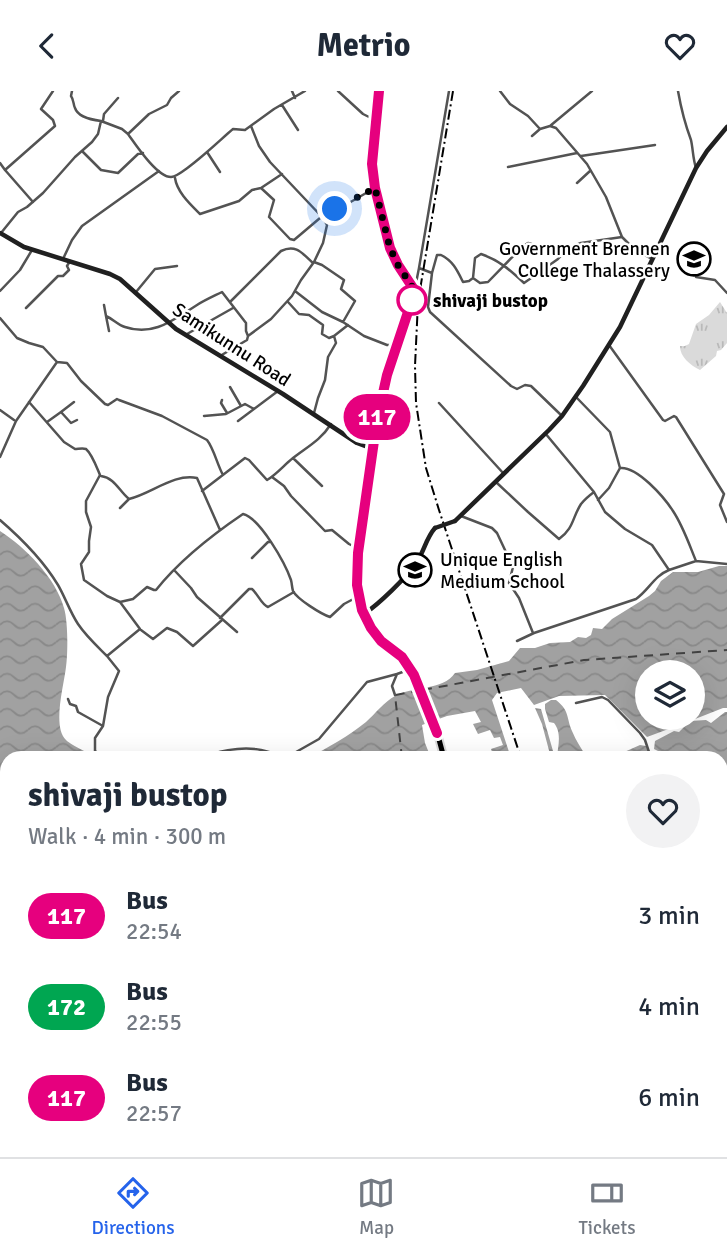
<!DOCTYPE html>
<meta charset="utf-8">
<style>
:root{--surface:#fff;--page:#f2f2f3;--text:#1f2937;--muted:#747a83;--line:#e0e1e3;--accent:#2563eb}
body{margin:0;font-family:Signika,sans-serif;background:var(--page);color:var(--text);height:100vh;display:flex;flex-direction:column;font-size:26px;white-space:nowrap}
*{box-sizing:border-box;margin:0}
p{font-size:23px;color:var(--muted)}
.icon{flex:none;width:38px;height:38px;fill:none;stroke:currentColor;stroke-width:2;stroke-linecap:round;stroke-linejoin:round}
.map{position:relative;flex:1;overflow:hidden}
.details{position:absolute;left:0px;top:660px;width:728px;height:408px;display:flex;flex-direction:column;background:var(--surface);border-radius:21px 21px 0 0;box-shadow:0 7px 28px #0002}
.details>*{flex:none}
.badge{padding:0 14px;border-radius:23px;font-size:24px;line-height:46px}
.fabs{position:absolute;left:635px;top:569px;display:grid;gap:14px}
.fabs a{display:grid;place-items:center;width:70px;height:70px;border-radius:50%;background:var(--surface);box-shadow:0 7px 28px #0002;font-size:35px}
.you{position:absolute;width:35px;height:35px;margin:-18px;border:5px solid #fff;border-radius:50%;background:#1a73e8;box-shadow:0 0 0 10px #1a73e833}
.map>.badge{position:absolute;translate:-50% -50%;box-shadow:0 0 0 4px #fff}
.round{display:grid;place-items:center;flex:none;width:74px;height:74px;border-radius:37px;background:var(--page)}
.summary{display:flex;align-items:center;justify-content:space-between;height:119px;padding:0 28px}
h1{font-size:33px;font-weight:800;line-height:52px}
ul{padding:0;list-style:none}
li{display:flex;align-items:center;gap:21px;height:91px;padding:0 28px}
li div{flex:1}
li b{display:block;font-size:26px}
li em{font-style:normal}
li .badge{min-width:77px;font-weight:700;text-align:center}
header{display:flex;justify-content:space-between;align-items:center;height:91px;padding:0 28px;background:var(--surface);font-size:32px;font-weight:800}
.dock{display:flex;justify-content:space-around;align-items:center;height:98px;border-top:2px solid var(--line);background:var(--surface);font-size:19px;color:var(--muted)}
.dock a{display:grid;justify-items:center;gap:4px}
.dock .current{color:var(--accent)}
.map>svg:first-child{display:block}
</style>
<header><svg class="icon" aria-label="back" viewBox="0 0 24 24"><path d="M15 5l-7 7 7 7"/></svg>Metrio<svg class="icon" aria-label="heart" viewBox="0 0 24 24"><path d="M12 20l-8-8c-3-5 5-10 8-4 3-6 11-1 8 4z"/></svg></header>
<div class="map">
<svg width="727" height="1066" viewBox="0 0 727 1066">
<defs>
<pattern id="park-tufts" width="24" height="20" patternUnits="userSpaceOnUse" patternTransform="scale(1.75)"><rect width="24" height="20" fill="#dadada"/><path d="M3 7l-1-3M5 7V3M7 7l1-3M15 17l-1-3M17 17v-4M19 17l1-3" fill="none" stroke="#b9b9b9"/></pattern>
<pattern id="water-waves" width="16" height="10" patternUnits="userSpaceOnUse" patternTransform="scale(1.75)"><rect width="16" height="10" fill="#a1a1a1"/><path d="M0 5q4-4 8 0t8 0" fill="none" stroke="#898989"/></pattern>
</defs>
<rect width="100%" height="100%" fill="#fff"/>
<path fill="url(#park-tufts)" d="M720 211 727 222V252L721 259 717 260 716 265 700 279C690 274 680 266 680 255H685L689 253 696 233 709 224Z"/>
<path fill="url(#water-waves)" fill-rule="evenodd" d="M0 440C25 456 56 487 64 517 68 530 68 562 66 576 64 594 52 636 66 649 72 655 91 663 99 667H7V1060L236 1061V1066H0Z
M719 475H727V617H723L690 630 706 629 711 632 725 621H727V761L724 763 721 762V667H658L662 662 654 658 655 650 674 640 679 641 690 630 647 646 605 604 559 605 534 614 521 597 497 602 492 609 511 667H494L491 658 503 654 500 646 494 647 490 639 478 643 473 633 481 631 475 620 447 625 422 634 425 652 431 667H309C328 656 349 645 366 631 375 623 384 611 395 605 412 595 443 600 455 582L477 579 509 570 520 557H535L550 552 570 551 578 546 586 547 591 544 593 537 602 538 612 528 649 505 655 500 661 490 673 481H698ZM648 581H693V626H648Z
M551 609H556C570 620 566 626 572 640 576 650 582 658 587 667H551L542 633 535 617 541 618 553 660 557 666C558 655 562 642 554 632L549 631 545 618V613Z
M640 654 646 655 651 667H617L622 662Z
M457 1061H518L522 1066H459Z"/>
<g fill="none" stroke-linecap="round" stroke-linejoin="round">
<path stroke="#424242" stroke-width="2" stroke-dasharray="9 7" stroke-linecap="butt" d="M423 599 584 569 727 559
M402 667 395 604 418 600
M484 1060 487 1066"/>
<defs>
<path id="primary" d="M379 0 372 73 375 97 390 157 415 200 387 284 377 329 358 462 357 494 362 519 371 537 381 550 402 566 414 584 437 641 444 667
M595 1060V1066"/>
</defs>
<use href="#primary" stroke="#dbdbdb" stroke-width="9"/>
<path stroke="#535353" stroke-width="2.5" d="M72 0 71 5C74 9 73 13 75 17 78 26 93 29 101 30
M292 0 295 7
M338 0 363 23 377 30
M678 0C681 17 685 33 691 49 693 58 693 68 696 77
M282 14 298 39
M103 30 104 23 118 7
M251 35 259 55 270 71 323 127H320L294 149 290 148 269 126 274 109 261 97 282 83
M550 35 592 0
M128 43C136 54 157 86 171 86 182 86 223 46 233 38L245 39 274 18 305 0
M532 45 540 38
M82 60 101 79 118 82 138 63 143 62
M207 61 220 81
M581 65 655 54
M0 72 5 79
M508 76 577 62
M175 87C177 101 190 113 200 123L239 110 252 99 261 97
M577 92 590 80
M33 111 5 79 55 35 53 29 41 18 53 0
M1 142 18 121 27 116 43 102 75 66 92 51 98 43 101 30 122 38 128 43 149 23 167 14 171 7 179 0
M622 146 635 159 652 168
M63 168 72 149 82 135 159 80
M314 171 322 174 344 189 341 198 355 210 343 231
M419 177 449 0
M432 182 437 164H441C453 170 457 179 463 191L469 190 473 187 475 167 481 163C499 169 510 179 524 192L558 168 568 157 581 152 622 146 606 106 587 73 556 37 550 35 540 38 528 25 510 13 500 0
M696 186 715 189 727 202
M473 187 480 192 488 191 522 156 528 152 548 158 568 157
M415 197 419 177 432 182 428 216 430 221 511 295 517 298 525 294 531 295 561 324
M0 200 20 179 32 159
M295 200 322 221 343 231 364 245 387 254H396
M136 201 155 178 177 175
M230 211 281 160C296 153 302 162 313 172
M288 211 299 223 309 224 323 234 322 243 329 247 334 245 336 252 328 266 325 289 318 307 314 322
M104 214 106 225C113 228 118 234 125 236 154 246 174 228 197 214 205 209 214 205 222 201L246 232V240L248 245 247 249 220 265
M26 217 58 185H63L69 179 67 175 70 170
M106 225 109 240
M0 227 17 247 29 252 43 256 57 271 67 272 81 290 105 313 108 314 117 308 119 309 162 325 207 349C214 358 217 373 223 384
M187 243 233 217
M248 245 271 228 292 205 301 189 314 171 323 152 327 134 323 127 373 98
M334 245 348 234
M609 254 663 329 665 330 674 325 676 326 724 403 720 414 727 431
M230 296 241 315
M576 306 610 341 620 377 609 397 598 409
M222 309 221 312 227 322
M29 311 64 351 75 358C78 358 83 357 86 358 92 363 97 377 100 384L86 410V421L91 436 89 450V461L81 473 84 489 107 505 120 511 140 538 107 565 119 580 108 606 103 635 95 647V660L104 667
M439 312 504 383
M0 319 14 329
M61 321 74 311
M204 325 226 323 245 313 254 318
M238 330 278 300
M47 331 61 321 71 332 77 329
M545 342 594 401 605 421 625 438 652 454 669 479 696 470 727 473
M0 366 16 330 57 271
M293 367 322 395
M620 377C637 375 664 406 673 420 683 435 689 453 696 470
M101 385C115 387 119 400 129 408 151 403 174 382 197 387L220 439
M272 386 284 395 291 405 325 440 332 439 349 453 357 457
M497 392 528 421 559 448C574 437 572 427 581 413 585 408 590 404 594 401
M202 400 245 367 249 369 267 389C277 383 284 374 293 367 307 356 321 349 331 333
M120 417 129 408
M461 425 492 437 497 442 513 476 509 492 519 507 533 542
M0 429C22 448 43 469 58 494 65 506 70 521 78 533 86 545 97 555 107 565
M252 467 268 451H271
M175 480 191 497 197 506 237 541
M120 511 133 508 147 496 154 499H156C179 470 212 444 243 423 260 427 285 472 291 489 292 493 292 497 293 500 297 508 321 523 330 526L344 513 359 505
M220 527 249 498H252C258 503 261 513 268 516L294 501
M141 539 153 548 167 537 177 541 193 555 222 529
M517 550 534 542 636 508C649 499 654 485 669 479
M395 604 392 595 397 583 408 579
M68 608 70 613 76 615 78 621 103 635
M576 612 602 606 608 609 640 642 645 649 651 667
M203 667C215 660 240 656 255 658 266 659 277 665 289 665L319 648 367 591 397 583
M721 771 727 772
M721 870 727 875
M721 922 727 924
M721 1022 727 1025
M721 1030 727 1034
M721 1054 727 1052"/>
<path stroke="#202020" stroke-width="4.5" d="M0 142 24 156 110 183 120 188 176 238 283 303 357 352 365 355H373
M455 430 549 339 562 325 583 295 620 236 696 77 707 60 727 36
M364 523C379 513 406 487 416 472 424 461 426 447 435 437
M721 1017H727
M438 1060 440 1066
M318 1066 321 1060"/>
<use href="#primary" stroke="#000" stroke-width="5"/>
<path stroke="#000" stroke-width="2" stroke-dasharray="10 3.5 2 3.5" stroke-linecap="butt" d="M453 0 418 211 415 275 416 312 426 377 439 419 521 667
M652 1060 653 1066"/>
<path stroke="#202020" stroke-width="4.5" d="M435 437 455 430"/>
</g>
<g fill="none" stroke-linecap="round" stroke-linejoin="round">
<defs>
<path id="line" d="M379 0 372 73 375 97 390 157 398 174 415 200 387 284 377 329 358 462 357 494 362 519 371 537 381 550 402 566 414 584 437 642"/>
</defs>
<use href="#line" stroke="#fff" stroke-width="16"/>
<use href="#line" stroke="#e6007e" stroke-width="10"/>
<path stroke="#000" stroke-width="7" stroke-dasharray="0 12.6" d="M335 118 375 97 390 157 398 174 415 200 412 209"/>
</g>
<defs>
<symbol id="university-ring" viewBox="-11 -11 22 22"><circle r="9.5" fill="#fff" stroke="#000" stroke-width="1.5"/><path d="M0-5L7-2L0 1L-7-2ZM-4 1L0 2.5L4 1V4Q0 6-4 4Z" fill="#000"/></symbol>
<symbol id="school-ring" viewBox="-11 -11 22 22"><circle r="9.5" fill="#fff" stroke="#000" stroke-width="1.5"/><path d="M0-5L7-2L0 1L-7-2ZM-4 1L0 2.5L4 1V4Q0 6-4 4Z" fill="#000"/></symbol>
</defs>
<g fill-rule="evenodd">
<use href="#university-ring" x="675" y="149" width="38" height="38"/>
<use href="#school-ring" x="396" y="460" width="38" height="38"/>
</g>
<circle fill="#fff" stroke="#e6007e" stroke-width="3.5" cx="412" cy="209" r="14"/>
<g text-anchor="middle" stroke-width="5" stroke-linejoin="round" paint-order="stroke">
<g font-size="19" fill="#000" stroke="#fff" text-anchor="end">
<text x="670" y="164">Government Brennen<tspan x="670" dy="22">College Thalassery</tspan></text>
<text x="440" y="475" text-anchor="start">Unique English<tspan x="440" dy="22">Medium School</tspan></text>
</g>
<g font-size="19" font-weight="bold" fill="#000" stroke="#fff" text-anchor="start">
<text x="433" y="216">shivaji bustop</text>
</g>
<g font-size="19" fill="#000" stroke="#fff">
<text transform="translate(232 253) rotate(33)" y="7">Samikunnu Road</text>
</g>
</g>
</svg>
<div class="fabs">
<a><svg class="icon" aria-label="layers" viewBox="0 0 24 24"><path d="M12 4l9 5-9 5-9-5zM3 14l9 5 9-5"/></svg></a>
</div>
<div class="you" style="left:335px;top:118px"></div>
<b class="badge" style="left:377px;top:326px;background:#e6007e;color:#fff">117</b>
<section class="details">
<div class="summary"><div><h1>shivaji bustop</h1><p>Walk · 4 min · 300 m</p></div><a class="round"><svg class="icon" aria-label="heart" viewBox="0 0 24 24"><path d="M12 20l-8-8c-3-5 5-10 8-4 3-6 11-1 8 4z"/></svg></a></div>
<ul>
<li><span class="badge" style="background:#e6007e;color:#fff">117</span><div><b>Bus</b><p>22:54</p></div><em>3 min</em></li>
<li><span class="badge" style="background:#00a651;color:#fff">172</span><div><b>Bus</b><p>22:55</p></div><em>4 min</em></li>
<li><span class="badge" style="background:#e6007e;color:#fff">117</span><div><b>Bus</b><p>22:57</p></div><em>6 min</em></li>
</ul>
</section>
</div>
<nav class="dock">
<a class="current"><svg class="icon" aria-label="directions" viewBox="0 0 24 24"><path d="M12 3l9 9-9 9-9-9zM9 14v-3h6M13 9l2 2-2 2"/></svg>Directions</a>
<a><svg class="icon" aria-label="map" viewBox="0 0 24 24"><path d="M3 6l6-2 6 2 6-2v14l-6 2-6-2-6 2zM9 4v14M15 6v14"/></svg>Map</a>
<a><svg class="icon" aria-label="tickets" viewBox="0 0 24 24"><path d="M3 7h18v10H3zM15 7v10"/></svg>Tickets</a>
</nav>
